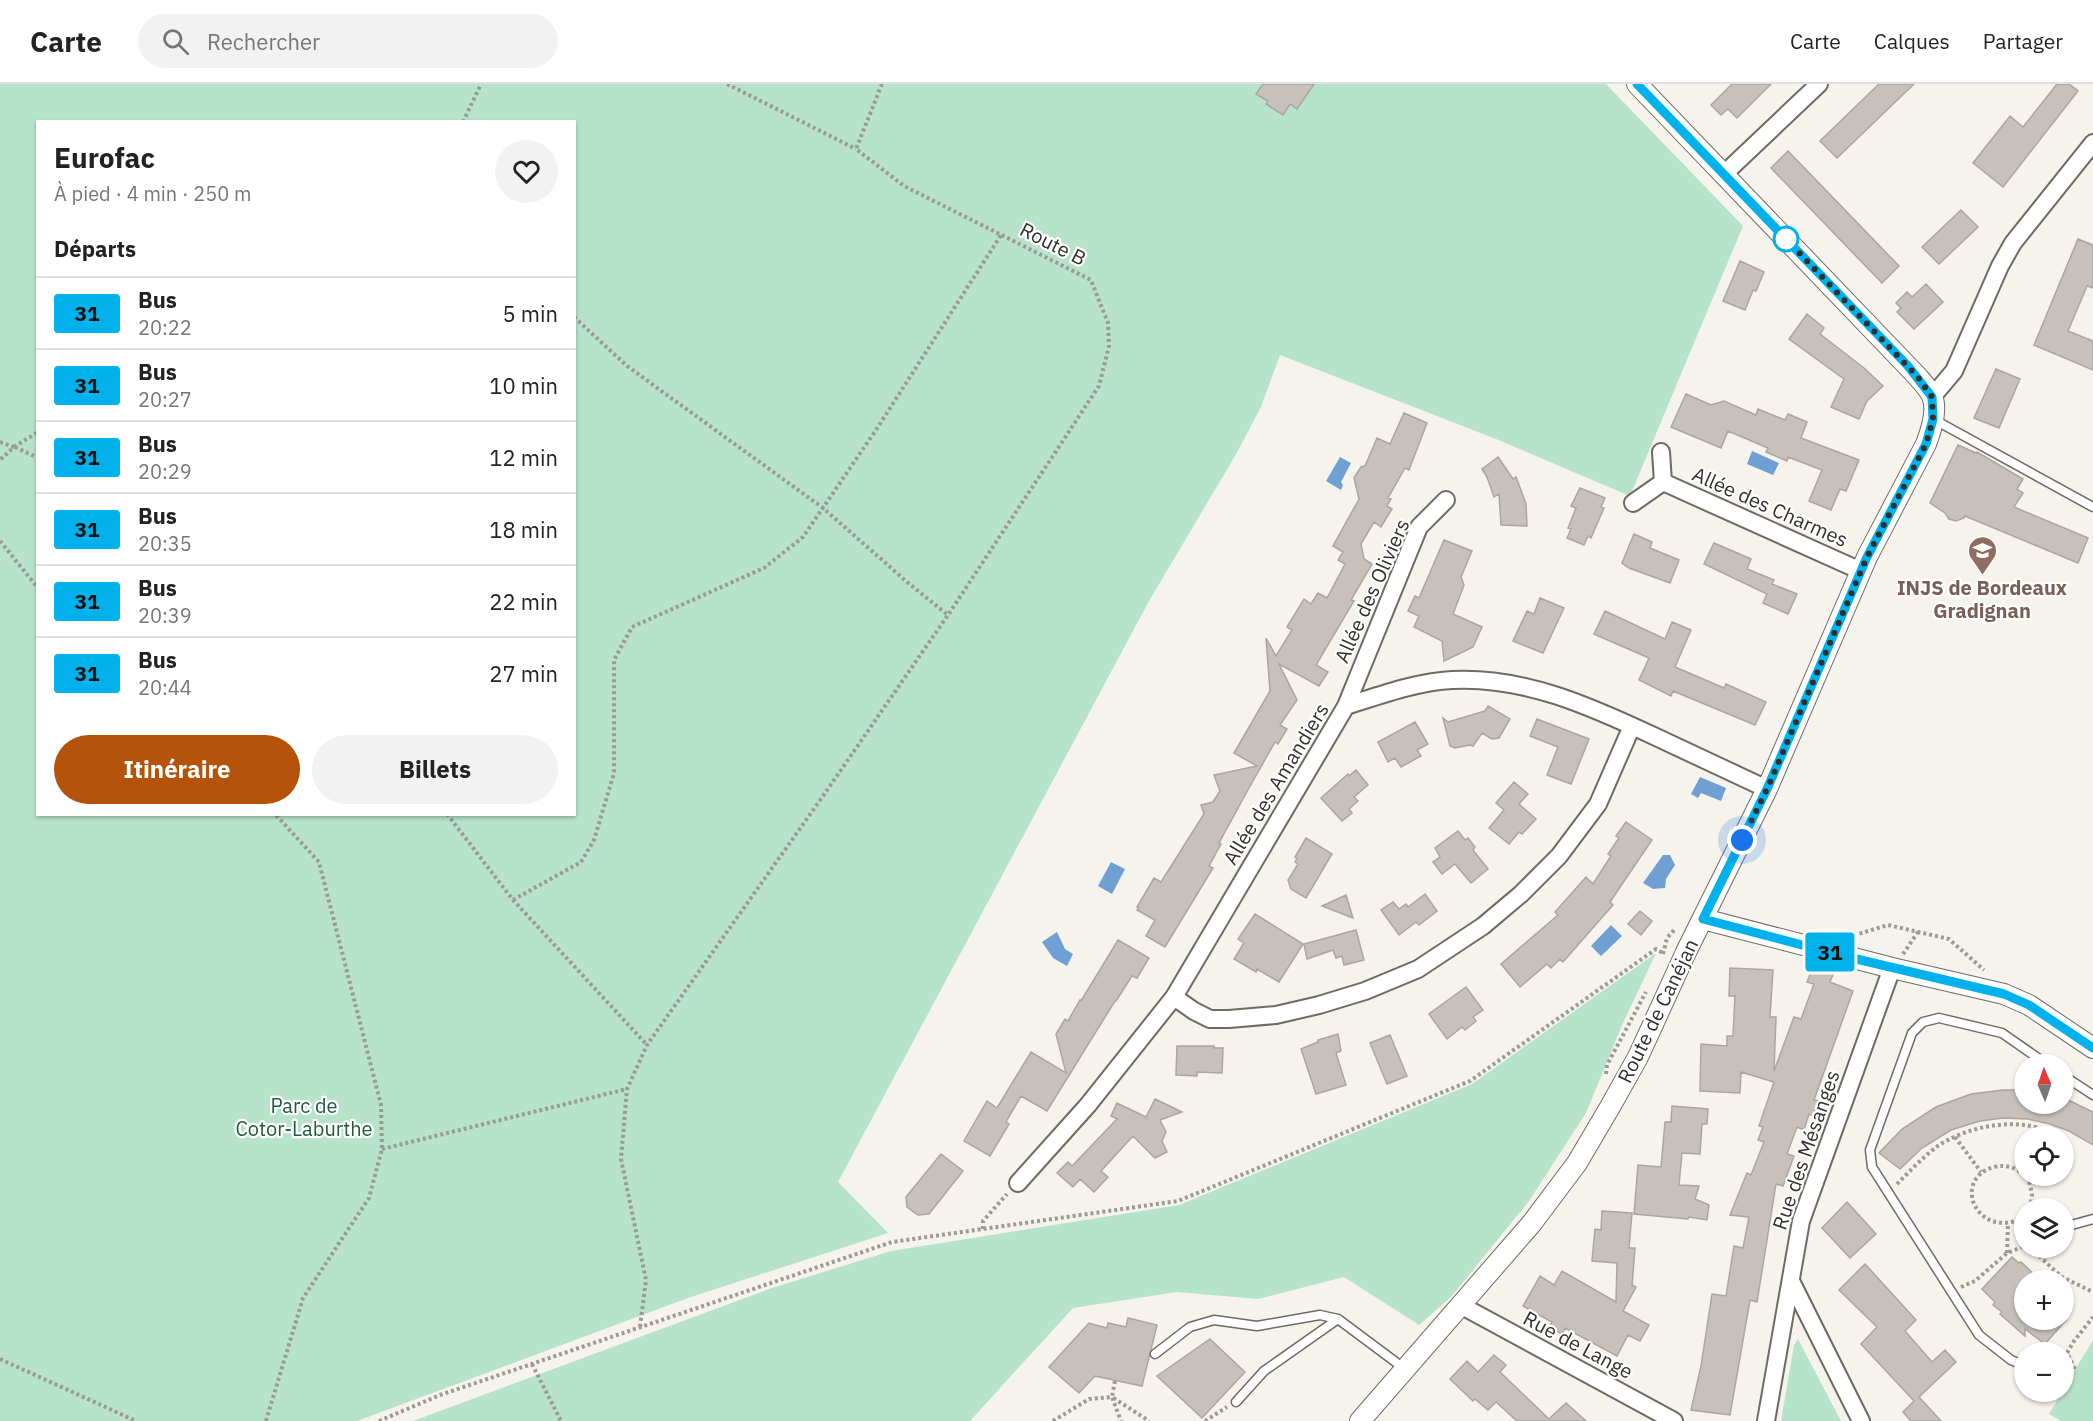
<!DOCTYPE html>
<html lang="fr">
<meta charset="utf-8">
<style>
:root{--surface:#fff;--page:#f2f2f2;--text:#222;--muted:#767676;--line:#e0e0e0;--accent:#b45309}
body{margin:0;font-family:"IBM Plex Sans",sans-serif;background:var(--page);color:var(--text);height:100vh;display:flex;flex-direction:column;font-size:22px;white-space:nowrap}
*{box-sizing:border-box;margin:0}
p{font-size:20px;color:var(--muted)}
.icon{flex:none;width:33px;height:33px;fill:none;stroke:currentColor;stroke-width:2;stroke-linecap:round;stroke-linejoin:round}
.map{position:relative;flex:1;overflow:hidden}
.drawer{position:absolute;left:36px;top:36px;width:540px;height:696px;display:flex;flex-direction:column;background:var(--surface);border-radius:0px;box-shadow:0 2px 4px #0004}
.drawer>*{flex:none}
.badge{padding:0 12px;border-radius:4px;font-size:21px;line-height:39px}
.needle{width:39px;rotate:358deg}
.tools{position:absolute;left:2014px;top:970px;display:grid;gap:12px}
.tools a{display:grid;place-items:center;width:60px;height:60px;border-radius:50%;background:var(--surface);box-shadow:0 2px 4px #0004;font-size:30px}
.you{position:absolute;width:30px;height:30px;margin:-15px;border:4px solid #fff;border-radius:50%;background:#1a73e8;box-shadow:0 0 0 9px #1a73e833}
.map>.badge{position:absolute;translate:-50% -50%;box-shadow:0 0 0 3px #fff}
h2{padding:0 18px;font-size:22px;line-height:54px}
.round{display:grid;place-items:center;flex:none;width:63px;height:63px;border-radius:32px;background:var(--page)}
.headline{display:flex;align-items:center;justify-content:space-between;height:102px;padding:0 18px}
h1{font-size:28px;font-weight:700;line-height:45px}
.button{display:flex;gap:12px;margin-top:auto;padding:12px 18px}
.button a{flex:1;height:69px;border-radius:36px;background:var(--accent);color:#fff;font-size:24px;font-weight:700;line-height:69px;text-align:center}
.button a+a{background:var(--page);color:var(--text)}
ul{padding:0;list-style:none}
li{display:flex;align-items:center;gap:18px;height:72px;padding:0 18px;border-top:2px solid var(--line)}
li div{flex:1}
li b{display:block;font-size:22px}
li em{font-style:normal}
li .badge{min-width:66px;font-weight:700;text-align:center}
header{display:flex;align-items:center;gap:36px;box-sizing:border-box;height:84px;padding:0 30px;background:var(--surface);border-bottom:2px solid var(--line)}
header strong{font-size:28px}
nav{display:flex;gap:33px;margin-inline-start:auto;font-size:21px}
.search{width:420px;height:54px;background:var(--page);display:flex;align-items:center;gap:15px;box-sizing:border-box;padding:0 21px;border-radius:33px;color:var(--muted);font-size:22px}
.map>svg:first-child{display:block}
</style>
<header>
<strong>Carte</strong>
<div class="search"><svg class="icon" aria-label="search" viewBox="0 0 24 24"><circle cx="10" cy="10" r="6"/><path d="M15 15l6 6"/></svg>Rechercher</div>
<nav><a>Carte</a><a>Calques</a><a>Partager</a></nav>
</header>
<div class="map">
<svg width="2093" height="1337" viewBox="0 0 2093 1337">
<rect width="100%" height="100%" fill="#f5f3eb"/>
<path fill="#b7e3cb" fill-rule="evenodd" d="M0 0H1606L1743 142 1630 412 1496 355 1280 271 1261 323 1235 372 1149 517 838 1098 888 1149 688 1214 357 1337H0ZM38 38H574V730H38Z
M1656 869 1623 939 1586 1029 1529 1117 1451 1213 1419 1241 1344 1193 1258 1215 1177 1208 1073 1224 970 1337H413L772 1204 891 1167 1179 1121 1472 1000Z
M1798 1255 1799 1257 1841 1337H1781L1794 1261Z
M2093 1256V1337H2061L2049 1330 2062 1308H2064V1304Z"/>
<path fill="#709fd3" d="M1752 367 1779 379 1773 391 1747 380Z
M1340 373 1351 379 1341 398 1343 401 1341 406 1326 397Z
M1700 693 1726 704 1721 717 1701 709 1698 714 1691 710Z
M1663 771H1670L1675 781 1666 795 1665 804 1653 805 1643 799Z
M1111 778 1125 785 1112 810 1098 802Z
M1611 841 1622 852 1601 872 1591 862Z
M1057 848 1065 865 1073 870 1067 882 1053 874 1042 858Z"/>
<path fill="#c8c1bb" stroke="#aca5a0" stroke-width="1.5" d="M1263 0H1314L1297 25 1290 20 1283 31 1266 20 1268 17 1256 10Z
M1732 0H1771L1737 34 1728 25 1721 31 1711 21Z
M1879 0H1914L1837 74 1820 57Z
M2057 0H2069L2078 7 2003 103 1973 79 2010 32 2023 43Z
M1788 67 1899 182 1882 199 1771 84Z
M1961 126 1978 143 1939 180 1922 163Z
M2078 155 2093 161V204L2087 202 2068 247 2093 257V286L2034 261Z
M1740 177 1764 188 1756 207 1753 206 1745 226 1723 217Z
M1926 200 1943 218 1914 245 1897 228 1901 224 1896 219 1907 208 1912 213Z
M1807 230 1824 244 1820 250 1864 284 1883 302 1867 317 1859 335 1831 323 1844 295 1789 255Z
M1996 285 2020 295 1999 344 1974 334Z
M1686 310 1711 321 1724 317 1756 331 1758 325 1785 336 1788 330 1807 338 1801 354 1859 376 1846 407 1840 405 1831 426 1809 417 1822 386 1788 373 1787 377 1766 368 1768 364 1728 347 1721 364 1671 343Z
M1404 329 1427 339 1409 386 1405 384 1388 414 1391 415 1387 422 1392 425 1381 443 1374 438 1361 460 1364 475 1372 480 1351 516 1354 517 1316 581 1328 588 1319 602 1279 580 1297 616 1280 641 1287 645 1278 660 1275 658 1249 704 1219 759 1221 760 1209 782 1213 784 1165 863 1146 852 1155 836 1137 826 1139 824 1137 823 1154 794 1161 798 1204 730 1201 721 1213 718 1220 707 1214 691 1257 682 1234 669 1270 607 1266 554 1276 572 1292 546 1287 543 1304 515 1311 520 1318 509 1327 514 1345 480 1338 476 1343 468 1333 462 1359 415 1354 394 1361 383 1365 382 1377 354 1390 360Z
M1958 361 1976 369 1977 368 2023 395 2017 405 2023 409 2014 423 2088 454 2078 479 1965 432 1964 434 1956 437 1949 435 1945 429 1930 419Z
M1498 373 1513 395 1516 393 1526 420 1527 442 1501 441 1499 410 1494 413 1487 393 1482 385Z
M1580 404 1605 414 1601 423 1604 424 1591 454 1588 452 1584 461 1567 454 1571 445 1568 444 1576 424 1571 422Z
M1634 450 1652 458 1650 464 1679 476 1670 499 1629 484 1622 479Z
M1444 456 1472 467 1461 493 1464 501 1453 530 1482 543 1473 563 1444 577 1442 557 1414 543 1419 532 1408 527 1415 512 1419 514Z
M1714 459 1751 475 1747 485 1774 496 1772 500 1797 510 1788 530 1763 519 1767 510 1704 480Z
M1540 514 1564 524 1543 569 1513 557 1527 527 1534 530Z
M1605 527 1665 555 1672 538 1691 546 1675 583 1724 604 1726 600 1766 618 1755 641 1673 607 1671 612 1639 596 1649 574 1594 550Z
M1488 622 1510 635 1499 654 1492 655 1482 649 1473 662 1470 661 1455 664 1450 662 1443 634 1448 638 1485 627Z
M1537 635 1589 655 1571 700 1547 691 1558 663 1530 652Z
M1415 638 1428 660 1417 666 1421 672 1401 683 1395 674 1388 678 1378 658Z
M1356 686 1368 701 1354 713 1358 717 1349 725 1352 729 1342 737 1321 714 1348 690 1349 692Z
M1514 698 1528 710 1519 720 1536 735 1522 750 1519 748 1509 760 1489 744 1504 726 1496 719Z
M1626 738 1652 756 1610 818 1613 821 1563 878 1560 875 1551 884 1547 880 1520 903 1501 880 1558 831 1555 828 1586 793 1593 800 1611 772 1608 770 1619 754 1616 752Z
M1458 747 1465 756 1468 754 1475 763 1473 766 1488 785 1471 799 1455 780 1442 790 1433 778 1440 773 1435 764Z
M1306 754 1332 770 1306 814 1291 805 1288 796 1298 780 1295 778 1297 774 1295 773Z
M1425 810 1437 827 1419 841 1416 838 1399 851 1381 826 1393 818 1399 825 1406 820 1408 823Z
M1346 811 1353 834 1322 822Z
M1640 827 1652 837 1641 851 1628 840Z
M1255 830 1303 860 1279 898 1257 885 1256 888 1234 875 1244 859 1238 855Z
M1356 846 1364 876 1344 881 1342 872 1336 874 1333 866 1307 875 1304 860Z
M1118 856 1149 874 1137 894 1132 892 1116 917H1115L1047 1027 1021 1012 1006 1038 1009 1040 990 1072 964 1057 987 1017 997 1024 1031 968 1066 989 1056 950 1065 935 1068 937 1080 916 1081 917Z
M1814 881 1834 888 1830 898 1853 907 1814 1016 1819 1017 1813 1032 1809 1030 1804 1046 1797 1043 1787 1070 1794 1072 1783 1102 1776 1100 1757 1218 1750 1216 1730 1331 1691 1326 1701 1282 1712 1210 1726 1212 1734 1162 1743 1164 1749 1133 1730 1131 1747 1089 1751 1091 1764 1058 1758 1056 1763 1043 1759 1042 1774 998 1741 988 1740 1009 1700 1007 1701 960 1727 962V952H1733L1735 912H1729L1730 884 1773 886 1770 933H1776L1774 987 1794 933 1801 935 1814 900 1807 898Z
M1466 903 1483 926 1473 933 1476 937 1465 946 1462 943 1447 955 1429 930Z
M1338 950 1341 967 1336 969 1346 1001 1316 1010 1301 965 1318 958V956Z
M1390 951 1407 992 1387 1000 1370 959Z
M1177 962H1214V964H1223L1222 989 1197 988V992L1176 991Z
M2003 1006H2025V1020H2064V1014L2093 1028V1061L2069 1047 2050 1040 2028 1035 2003 1034 1980 1037 1951 1046 1922 1064 1900 1085 1879 1069 1902 1045 1936 1023 1971 1010Z
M1155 1015 1182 1028 1160 1036 1166 1048 1162 1057 1167 1068 1155 1074 1133 1052 1101 1087 1108 1093 1094 1108 1080 1095 1073 1103 1057 1089 1068 1078 1072 1082 1117 1035 1111 1032 1117 1019 1146 1033Z
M1672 1022 1708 1025 1707 1040H1702L1700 1070 1682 1069 1679 1101 1699 1102 1695 1115 1709 1121 1707 1136 1689 1133 1688 1135 1634 1130 1638 1081 1661 1083 1665 1038H1671Z
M941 1070 963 1087 929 1130 918 1131 907 1123 906 1113Z
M1847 1118 1876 1150 1850 1174 1822 1144Z
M1602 1127 1632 1129 1629 1164H1635L1632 1201 1636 1203 1623 1227 1649 1241 1640 1257 1628 1251 1617 1272 1565 1244 1562 1250 1549 1243 1552 1238 1523 1222 1540 1192 1554 1201 1562 1187 1616 1218 1617 1179 1592 1177 1595 1145 1601 1146Z
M2012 1173 2019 1179 2021 1178 2041 1197H2025V1236H2066L2045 1260 2025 1245V1252L2000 1230 2002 1228 1993 1221 1995 1218 1982 1205Z
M1865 1180 1916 1236 1905 1247 1932 1278 1945 1266 1956 1278 1919 1313 1941 1337H1911L1903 1328 1914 1317 1861 1260 1877 1243 1839 1206Z
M1128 1234 1157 1241 1142 1302 1095 1292 1079 1309 1049 1283 1089 1239 1107 1244 1108 1239 1126 1243Z
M1210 1255 1245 1288 1202 1334 1157 1292Z
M1494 1271 1506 1281 1500 1288 1549 1335 1566 1319 1586 1337H1517L1496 1318 1488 1326 1475 1315 1473 1317 1450 1295 1467 1277 1478 1288Z"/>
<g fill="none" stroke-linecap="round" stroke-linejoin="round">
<defs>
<path id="service" d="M1933 335 2093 423
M2064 992 2093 1011
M2064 1143 2093 1135
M1155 1270 1190 1243 1214 1236 1257 1242 1320 1231 1338 1235
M2025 1282 2011 1276 1979 1251 1872 1083 1870 1066 1912 949 1923 938 1939 934 2002 949 2048 981
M1236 1318 1264 1287 1338 1235 1405 1285"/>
<path id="minor" d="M1724 90 1819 0
M1932 313 1954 287 2000 182 2013 159 2093 59
M1661 368 1663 398 1861 487
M1633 419 1663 398
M1346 622 1419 443 1446 416
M1174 913 1194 927 1210 935H1229L1276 931 1319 921 1365 907 1418 885 1483 842 1521 810 1559 772 1598 720 1632 642
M1018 1099 1088 1021 1174 913 1346 622C1381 611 1416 598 1452 596 1524 592 1592 623 1656 653 1693 670 1730 688 1767 705
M1791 1197 1861 1337
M1462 1222 1674 1337
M1766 1337 1801 1137 1892 884"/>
<path id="tertiary" d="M1703 835 1892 884 2004 910 2029 921 2093 964
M1360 1337 1532 1139 1577 1079 1610 1023 1638 973 1687 866 1767 705 1867 473 1926 360C1931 347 1938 326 1932 312 1929 305 1922 298 1917 292L1637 0"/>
</defs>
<use href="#service" stroke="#6d6b64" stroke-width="11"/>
<use href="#minor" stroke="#6d6b64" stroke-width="20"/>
<use href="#tertiary" stroke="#6d6b64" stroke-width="22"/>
<path stroke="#9b9a94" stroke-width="4" stroke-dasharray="3 3" stroke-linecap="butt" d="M727 0 856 65
M882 0 856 65 904 102 1091 196 1108 239 1109 262 1099 302 948 531
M463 38 481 0
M574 233 627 282 823 424 907 498 948 531 823 712 647 961 627 1005 621 1075 646 1196 640 1243
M0 358 14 363 0 376
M14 363 38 348
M15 363 38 374
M0 457 38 504
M447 730 513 816 647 961
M513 816 581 778 594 756 614 689V576L632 543 764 484 803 453 876 346 1001 151
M1848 853 1888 841 1949 855 1984 886
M1663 870 1667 854 1675 845
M1903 870 1918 848
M1606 990 1607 981 1646 908
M1955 1053 1981 1088
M382 1065 627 1005
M2025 1091C2016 1084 2007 1080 1994 1083 1950 1095 1977 1158 2025 1133
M2028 1092 2032 1110 2030 1125
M1897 1100C1909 1088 1921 1075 1935 1064 1967 1041 2024 1030 2058 1053
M983 1145V1137L1007 1110
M2030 1164 2062 1193 2093 1208
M2007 1169 2008 1140
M1961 1203 1975 1197 2007 1169 2025 1162
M0 1275 136 1337
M532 1280 561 1337
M2075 1285 2067 1269 2074 1257 2093 1233
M1115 1297 1112 1313 1149 1337
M266 1337 303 1214 369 1114 382 1065 381 1021 319 778 275 730
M379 1337 440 1311 892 1158 1178 1117 1470 997 1656 865 1663 869
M1053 1337 1089 1315 1112 1313 1121 1337
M1205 1337 1227 1323"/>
<use href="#service" stroke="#fff" stroke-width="8"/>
<use href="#minor" stroke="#fff" stroke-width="16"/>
<use href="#tertiary" stroke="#fff" stroke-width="20"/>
</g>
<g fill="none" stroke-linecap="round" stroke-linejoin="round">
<defs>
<path id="line" d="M1637 0 1908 282 1932 313 1933 335 1926 360 1867 473 1767 705 1703 835 1848 873 2004 910 2029 921 2093 964"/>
</defs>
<use href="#line" stroke="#fff" stroke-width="14"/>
<use href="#line" stroke="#00b1eb" stroke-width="9"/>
<path stroke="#302f2c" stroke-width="6" stroke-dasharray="0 10.8" d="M1742 756 1767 705 1867 473 1926 360 1933 335 1932 313 1917 292 1786 155"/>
</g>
<defs>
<symbol id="school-pin" viewBox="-11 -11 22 30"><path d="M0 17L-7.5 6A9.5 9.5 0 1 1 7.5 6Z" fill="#8d6e63" stroke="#fff"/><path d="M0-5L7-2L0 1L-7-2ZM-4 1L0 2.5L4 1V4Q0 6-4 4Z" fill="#fff"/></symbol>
</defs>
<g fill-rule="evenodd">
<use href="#school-pin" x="1966" y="450" width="33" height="45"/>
</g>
<circle fill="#fff" stroke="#00b1eb" stroke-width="3" cx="1786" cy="155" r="12"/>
<g text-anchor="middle" stroke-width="4.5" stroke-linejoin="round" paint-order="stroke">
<g font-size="20" fill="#302f2c" stroke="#fff">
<text transform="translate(1053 160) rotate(27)" y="7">Route B</text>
<text transform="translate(1770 423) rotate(24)" y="7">Allée des Charmes</text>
<text transform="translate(1372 507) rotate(-66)" y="7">Allée des Oliviers</text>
<text transform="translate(1276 700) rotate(-59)" y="7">Allée des Amandiers</text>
<text transform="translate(1658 927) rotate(-64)" y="7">Route de Canéjan</text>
<text transform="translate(1806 1066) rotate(-71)" y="7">Rue des Mésanges</text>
<text transform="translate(1578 1261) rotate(28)" y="7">Rue de Lange</text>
</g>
<g font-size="20" font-weight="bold" fill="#785e54" stroke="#fff">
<text x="1982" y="511">INJS de Bordeaux<tspan x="1982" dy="23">Gradignan</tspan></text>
</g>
<g font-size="20" fill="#215a40" stroke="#fff">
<text x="304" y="1029">Parc de<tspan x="304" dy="23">Cotor-Laburthe</tspan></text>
</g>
</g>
</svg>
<div class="tools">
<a><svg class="needle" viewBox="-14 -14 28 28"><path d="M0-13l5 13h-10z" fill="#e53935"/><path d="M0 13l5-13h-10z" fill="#767676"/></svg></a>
<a><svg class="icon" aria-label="locate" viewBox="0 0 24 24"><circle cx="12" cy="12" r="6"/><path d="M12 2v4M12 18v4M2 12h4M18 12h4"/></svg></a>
<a><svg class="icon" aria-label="layers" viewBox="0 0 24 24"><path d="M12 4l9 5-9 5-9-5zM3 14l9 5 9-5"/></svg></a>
<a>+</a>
<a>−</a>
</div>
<div class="you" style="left:1742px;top:756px"></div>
<b class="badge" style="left:1830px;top:868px;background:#00b1eb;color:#111">31</b>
<section class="drawer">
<div class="headline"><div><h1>Eurofac</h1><p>À pied · 4 min · 250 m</p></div><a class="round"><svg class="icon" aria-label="heart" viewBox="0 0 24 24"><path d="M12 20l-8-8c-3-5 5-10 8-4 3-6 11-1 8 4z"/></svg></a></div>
<h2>Départs</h2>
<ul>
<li><span class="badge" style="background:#00b1eb;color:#111">31</span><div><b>Bus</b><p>20:22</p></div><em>5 min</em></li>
<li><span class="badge" style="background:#00b1eb;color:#111">31</span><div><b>Bus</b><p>20:27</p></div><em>10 min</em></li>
<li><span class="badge" style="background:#00b1eb;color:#111">31</span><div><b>Bus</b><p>20:29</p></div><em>12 min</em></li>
<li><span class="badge" style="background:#00b1eb;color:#111">31</span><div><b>Bus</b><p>20:35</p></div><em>18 min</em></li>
<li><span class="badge" style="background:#00b1eb;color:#111">31</span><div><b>Bus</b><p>20:39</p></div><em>22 min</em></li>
<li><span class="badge" style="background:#00b1eb;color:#111">31</span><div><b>Bus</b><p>20:44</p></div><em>27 min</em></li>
</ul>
<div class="button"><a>Itinéraire</a><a>Billets</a></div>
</section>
</div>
